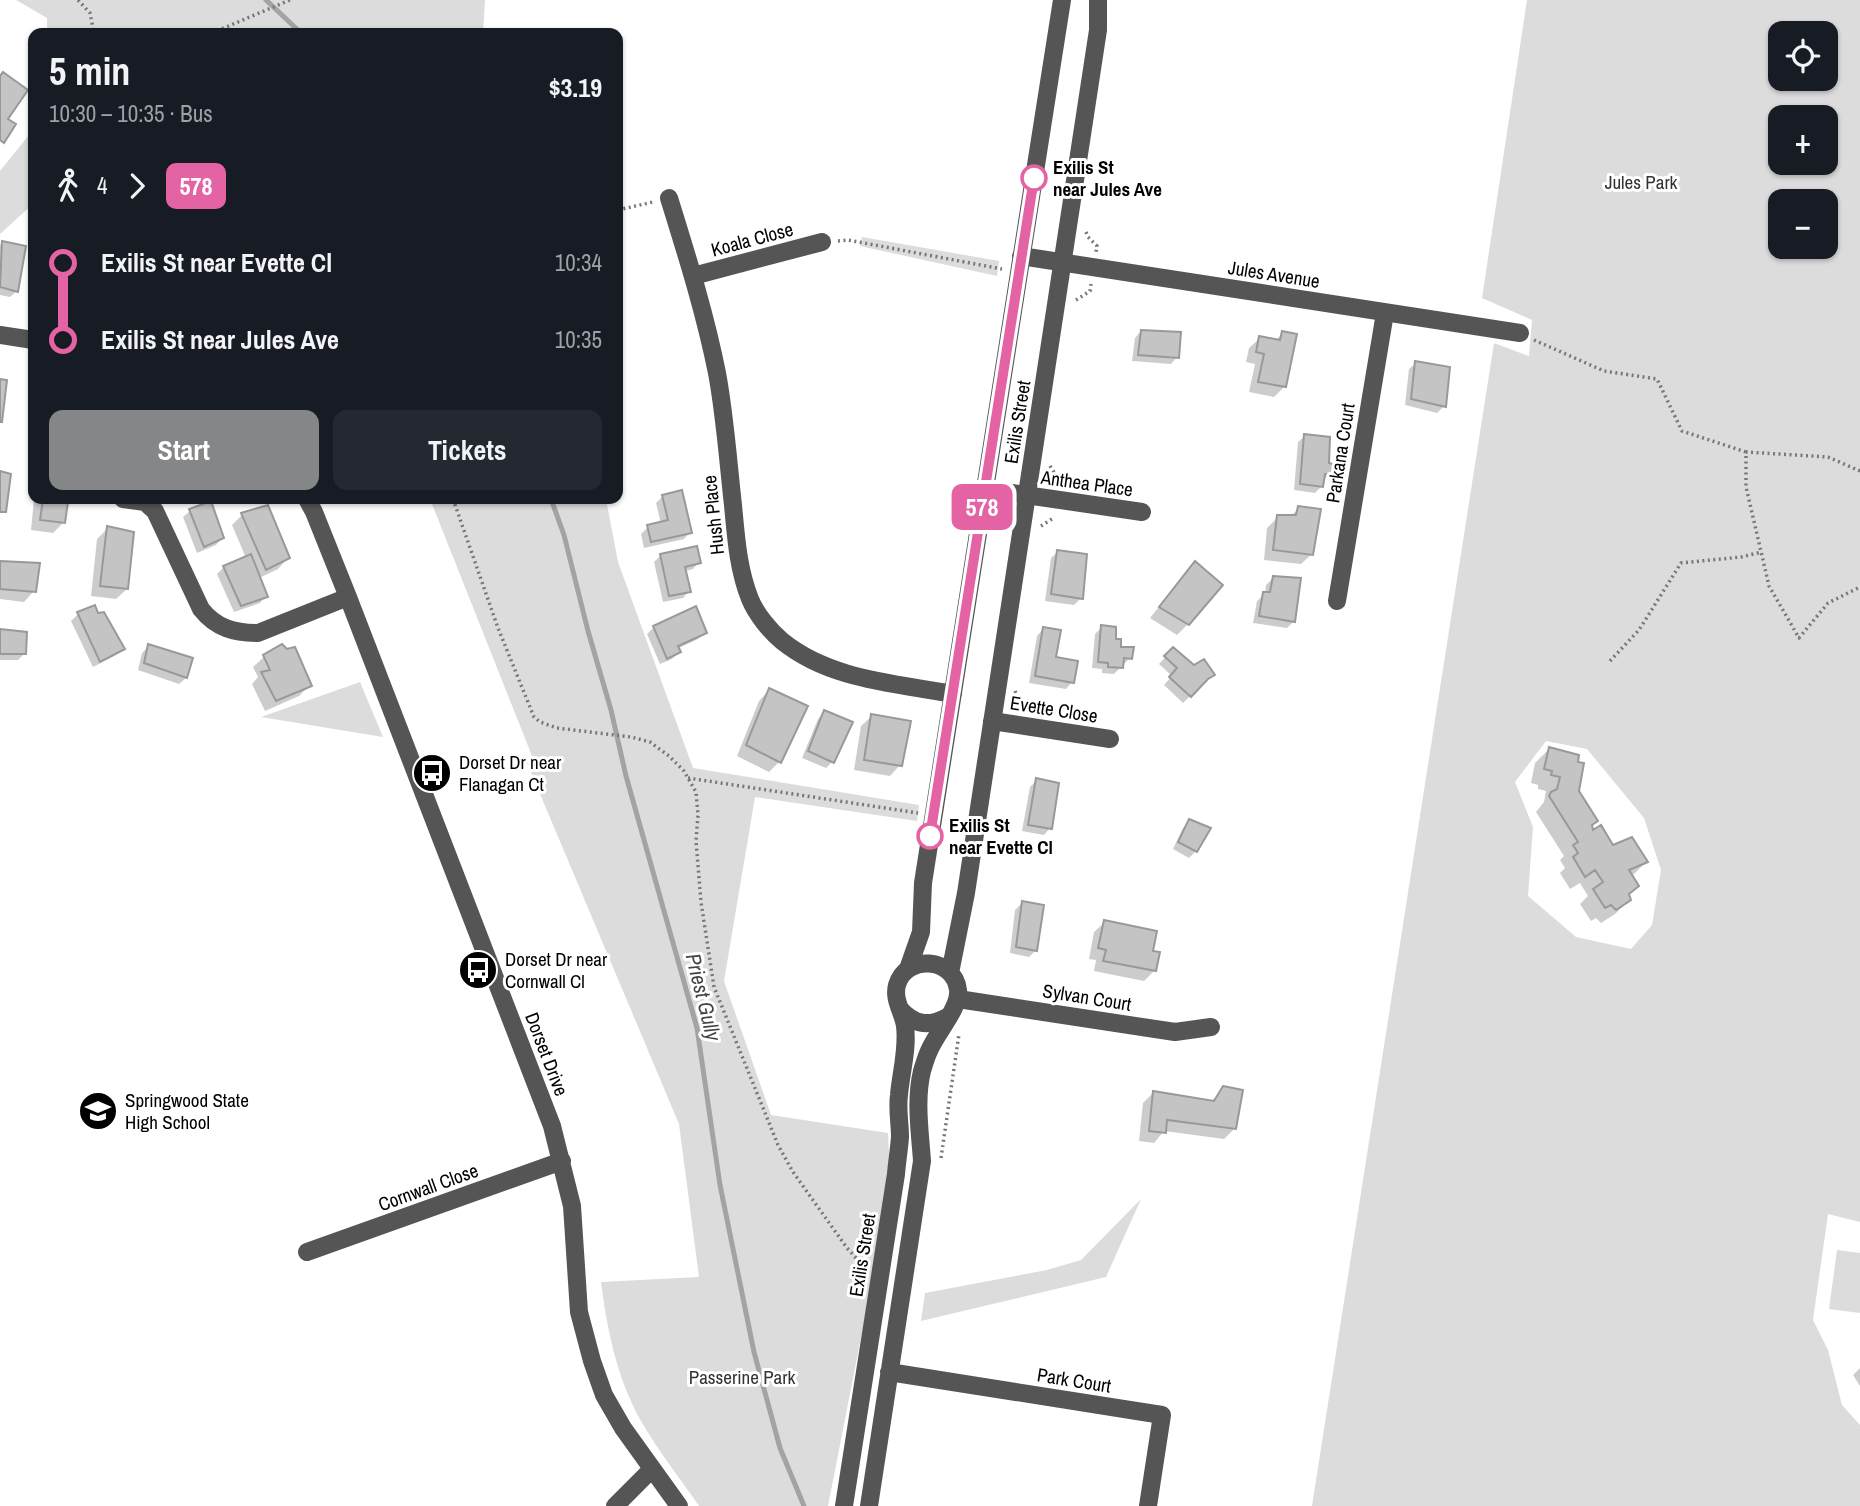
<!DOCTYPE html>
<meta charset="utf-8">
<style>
:root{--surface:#171b24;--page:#242831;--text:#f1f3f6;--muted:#9ea1a6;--accent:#858687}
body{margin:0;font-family:"Archivo Narrow",sans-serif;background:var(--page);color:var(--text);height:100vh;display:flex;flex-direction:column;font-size:26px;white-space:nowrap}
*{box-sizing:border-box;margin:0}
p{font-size:23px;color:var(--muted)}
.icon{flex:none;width:38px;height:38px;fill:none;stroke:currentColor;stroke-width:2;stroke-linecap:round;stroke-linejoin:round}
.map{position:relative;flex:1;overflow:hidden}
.sheet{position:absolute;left:28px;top:28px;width:595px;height:476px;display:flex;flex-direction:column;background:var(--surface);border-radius:14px;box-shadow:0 2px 5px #0004}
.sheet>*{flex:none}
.badge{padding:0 14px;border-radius:10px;font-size:24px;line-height:46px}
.controls{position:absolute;left:1768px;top:21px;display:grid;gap:14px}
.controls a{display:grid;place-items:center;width:70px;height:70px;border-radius:14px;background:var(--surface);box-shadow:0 2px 5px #0004;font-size:35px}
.map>.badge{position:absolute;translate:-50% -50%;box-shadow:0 0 0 4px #fff}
.legs{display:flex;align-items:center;gap:10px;height:77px;padding:0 21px;font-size:23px}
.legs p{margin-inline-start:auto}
.headline{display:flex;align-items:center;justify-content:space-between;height:119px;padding:0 21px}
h1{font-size:38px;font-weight:800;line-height:52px}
.button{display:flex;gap:14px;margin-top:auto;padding:14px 21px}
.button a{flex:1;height:80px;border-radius:14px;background:var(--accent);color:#fff;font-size:28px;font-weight:800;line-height:80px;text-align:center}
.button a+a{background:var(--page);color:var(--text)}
ul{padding:0 21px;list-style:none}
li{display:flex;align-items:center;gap:24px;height:77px;font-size:26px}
li i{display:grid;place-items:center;width:10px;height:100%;margin:0 9px;background:currentColor}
li i::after{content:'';width:18px;height:18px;margin:-9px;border:5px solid;border-radius:50%;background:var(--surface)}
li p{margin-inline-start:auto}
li:first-child i{background:linear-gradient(#0000 50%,currentColor 0)}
li:last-child i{background:linear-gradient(currentColor 50%,#0000 0)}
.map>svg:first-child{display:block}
</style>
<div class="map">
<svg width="1860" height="1506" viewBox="0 0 1860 1506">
<rect width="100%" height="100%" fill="#fff"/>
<path fill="#dcdcdc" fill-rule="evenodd" d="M16 0H485L483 33H47V18Z
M1527 0H1860V1222L1828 1214 1813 1320 1828 1350 1842 1405 1860 1425V1506H1312L1494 343 1529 356 1532 320 1482 298ZM1780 33H1825V79H1780ZM1780 117H1825V163H1780ZM1825 201V247H1780V201ZM1546 741 1587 749 1644 818 1661 870 1652 925 1631 949 1576 937 1528 896 1533 827 1515 782Z
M33 130V204L0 234V171Z
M862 237 999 261 997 276 860 246Z
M430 499H606L618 562 693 768 919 805 917 821 755 797 724 981 771 1115 888 1133 890 1173 873 1276 828 1506H699C680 1478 658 1451 641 1421 617 1378 607 1330 601 1282L699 1277 679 1124 527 763 532 756Z
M360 682 383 737 261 717Z
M1141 1199 1106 1277 921 1321 925 1293 1047 1270 1081 1260Z
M1837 1250 1860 1253V1313L1829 1309Z"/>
<path fill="#0003" d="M33 220V231L28 225Z
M2 243 17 291 10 297 0 295V245Z
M1141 331 1177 357 1171 364 1132 361 1135 338Z
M1283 333 1284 387 1274 397 1249 392 1255 364 1246 362 1249 348 1260 338 1275 341Z
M1416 363 1444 406 1437 413 1405 405 1409 369Z
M1305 436 1327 464 1332 473 1323 480 1322 486 1315 493 1294 490 1298 442Z
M663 496 690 532 684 539 644 548 641 534 648 527 661 524 656 503Z
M34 499H71L66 507 63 523 53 533 31 530Z
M1299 508 1312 554 1301 564 1264 560 1267 528 1278 517H1290Z
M190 511 222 538 216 545 197 553 183 517Z
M242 515 288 558 278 569 259 578 266 596 260 603 234 612 217 574 224 567 246 558 232 525Z
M108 528 127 589 116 599 91 596 97 539Z
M1058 552 1081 598 1074 605 1045 601 1051 558Z
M661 555 699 562 693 569 685 571 689 591 683 598 663 602 654 562Z
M0 563 34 591 24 602 0 599Z
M1185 574 1188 624 1177 635 1150 618Z
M1273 578 1294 621 1287 628 1253 623 1257 601 1265 594 1266 585Z
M94 607 123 648 116 655 93 667 71 621 78 614Z
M695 609 705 632 698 639 677 649 679 652 672 659 660 664 647 634 654 627Z
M1102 627 1119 649 1130 658 1114 674 1102 673V669L1092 668 1095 634Z
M1043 629 1054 659 1072 682 1066 689 1029 683 1037 636Z
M0 631 25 653 18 660H0Z
M149 646 191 659 186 678 179 684 138 670 142 653Z
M1173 649 1193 667 1212 675 1183 703 1164 685 1172 676 1159 664Z
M286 651 309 686 299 696 265 711 252 684 258 677 253 667 264 657Z
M769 690 779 762 769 772 737 756 759 701Z
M824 712 832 762 826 768 802 758 818 719Z
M872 716 900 765 890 776 854 770 861 726Z
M1549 749 1577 791 1593 832 1613 847 1646 862 1631 877 1627 895 1629 900 1615 914 1601 923 1596 918 1591 921 1580 904 1588 896 1580 883 1570 889 1560 873 1565 868 1560 860 1564 856 1536 812 1544 802 1546 791 1538 789V785L1531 783 1535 763Z
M1037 780 1050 828 1044 835 1022 831 1030 787Z
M1190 821 1196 851 1189 858 1173 849 1183 828Z
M1022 903 1036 950 1029 957 1010 953 1015 910Z
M1105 922 1151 952 1154 971 1144 981 1094 971 1096 960 1089 959 1094 932Z
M1224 1088 1234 1129 1224 1139 1164 1131 1154 1143 1139 1141 1143 1103 1153 1093 1211 1102Z
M1860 1368V1386L1853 1375Z"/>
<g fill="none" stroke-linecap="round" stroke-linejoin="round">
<path stroke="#a3a3a3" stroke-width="5" d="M266 0 301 33
M551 499 564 535 588 631 611 710 626 776 697 1028 720 1185 754 1352 780 1448 804 1506"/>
</g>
<path fill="#c4c4c4" stroke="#999" stroke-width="2" d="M3 72 28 90 8 119 16 124 4 143 0 140V76Z
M2 241 26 246 18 292 0 287Z
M1141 330 1181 332 1179 358 1138 355Z
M1282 331 1297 334 1286 387 1258 382 1264 354 1256 352 1259 336 1280 340Z
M1415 361 1450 367 1446 407 1411 399Z
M0 379 7 380 2 422H0Z
M1304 434 1330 437 1329 463 1333 464V474H1325L1323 487 1300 484Z
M0 471 11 474 6 512H0Z
M682 490 692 533 651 542 647 525 668 520 662 495Z
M43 499H73V502H68L65 523 40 520Z
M211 501 224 538 204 547 189 509Z
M268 505 290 558 266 570 241 513Z
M1298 506 1321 509 1313 555 1273 550 1277 515H1296Z
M107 526 134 532 128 589 100 586Z
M697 546 701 563 685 567 691 592 669 596 660 554Z
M1057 550 1087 554 1083 599 1051 594Z
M251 554 268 597 241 606 223 566Z
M0 561 40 563 36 592 0 589Z
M1195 561 1223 585 1189 625 1159 607Z
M1273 576 1301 578 1295 622 1259 616 1263 592H1270Z
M95 605 98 613 104 612 125 649 100 662 77 612Z
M696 606 707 633 678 646 681 652 667 659 653 626Z
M1101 625 1116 627V639H1121V647H1134L1132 659 1124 658 1123 668 1108 667V663L1098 662Z
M1043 627 1061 630 1056 657 1078 661 1074 683 1035 676Z
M0 629 27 632 26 654H0Z
M148 644 193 658 187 678 144 663Z
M282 644 287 649 295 647 312 686 276 701 261 672 270 670 263 655Z
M1173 647 1194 665 1204 659 1215 675 1208 679 1191 697 1169 677 1177 668 1164 656Z
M769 688 808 706 781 763 746 745Z
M824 710 853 722 834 763 808 751Z
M871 714 911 721 902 766 864 760Z
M1549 747 1579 755 1578 762 1584 763 1579 791 1598 821 1592 825 1593 830 1601 825 1613 845 1632 837 1648 862 1629 870 1639 886 1629 894 1631 900 1616 910 1611 905 1605 908 1593 889 1603 882 1595 870 1585 877 1573 857 1578 853 1573 845 1578 842 1549 796 1551 792 1557 789 1560 777 1551 775 1552 771 1544 769Z
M1036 778 1059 783 1052 829 1028 825Z
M1189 819 1211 828 1197 852 1178 842Z
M1022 901 1044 905 1037 951 1016 947Z
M1104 920 1157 931 1153 951 1160 952 1156 971 1103 961 1106 950 1098 948Z
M1223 1086 1243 1090 1236 1129 1167 1120 1166 1133 1149 1131 1153 1091 1214 1101Z"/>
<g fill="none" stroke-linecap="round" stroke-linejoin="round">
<path stroke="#777" stroke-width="3.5" stroke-dasharray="2 3.5" stroke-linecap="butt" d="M78 0 90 13 94 33
M212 33 290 0
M618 210 653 202
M1086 232 1088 237 1097 246 1096 252
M838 241 848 240 1002 269
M1076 300 1090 291 1091 284
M1534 340 1604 371 1657 379 1682 431 1746 452
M1050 466 1060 482
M1860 471 1828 457 1746 452V487L1769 586 1799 638 1828 603 1860 587
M453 499 498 628 534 717 540 722 557 728 631 737 650 742 669 756 684 771 696 792 698 815 696 841 701 902 714 987 778 1145 793 1172 847 1248 865 1268
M1041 526 1055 517
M1610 661 1639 630 1681 563 1741 557 1762 552
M1015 691 1017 696 1023 702 1022 709
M688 778 918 813
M941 1158 959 1034"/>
<path stroke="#555" stroke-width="18" d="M669 198C687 256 705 313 717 373 725 416 728 461 733 505 736 537 738 569 750 599 756 614 770 631 782 641 830 680 895 683 953 694
M1021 256 1520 333
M693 276 822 242
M0 335 33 340
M985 489 1142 512
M123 499 145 502 155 511 201 609C216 628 234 633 258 633L348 597
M307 499 314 512 348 597 552 1126 572 1206 579 1312 592 1361 604 1395 623 1428 679 1506
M1337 601 1385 313
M992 721 1110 739
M908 969 921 932 923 883 1062 0
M950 973 966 893 1098 30V0
M958 999 1175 1032 1211 1027
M900 1009C914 1025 929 1027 947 1017
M307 1252 562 1161
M889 1372 1162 1415 1148 1506
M615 1506 652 1469
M844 1506 896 1174C897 1162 899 1150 900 1137 900 1123 897 1109 899 1095 901 1072 908 1049 905 1026 903 1012 893 1000 897 985 906 954 954 957 958 990 960 1008 936 1033 929 1051 926 1057 924 1065 922 1071 915 1100 920 1132 922 1161L869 1506"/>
</g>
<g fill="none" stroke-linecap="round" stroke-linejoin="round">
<defs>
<path id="line-1" d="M930 836 1034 178"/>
</defs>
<use href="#line-1" stroke="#fff" stroke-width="16"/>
<use href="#line-1" stroke="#e463a4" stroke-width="10"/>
</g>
<defs>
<symbol id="bus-disc" viewBox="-11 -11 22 22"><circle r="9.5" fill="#000" stroke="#fff"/><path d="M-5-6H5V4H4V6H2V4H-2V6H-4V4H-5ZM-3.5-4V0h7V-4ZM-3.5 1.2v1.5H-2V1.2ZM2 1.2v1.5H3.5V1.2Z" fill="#fff"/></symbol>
<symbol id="school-disc" viewBox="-11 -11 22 22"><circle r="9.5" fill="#000" stroke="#fff"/><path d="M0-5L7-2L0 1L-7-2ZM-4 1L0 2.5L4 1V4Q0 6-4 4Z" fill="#fff"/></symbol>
</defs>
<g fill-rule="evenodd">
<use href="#bus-disc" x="410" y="751" width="44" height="44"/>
<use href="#bus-disc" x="456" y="948" width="44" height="44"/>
<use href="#school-disc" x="76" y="1089" width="44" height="44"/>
</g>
<g fill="#fff" stroke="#e463a4" stroke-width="3.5">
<circle cx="1034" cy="178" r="12"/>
<circle cx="930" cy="836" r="12"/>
</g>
<g text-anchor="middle" stroke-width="6" stroke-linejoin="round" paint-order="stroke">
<g font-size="19" font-weight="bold" fill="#000" stroke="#fff" text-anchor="start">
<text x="1053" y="174">Exilis St<tspan x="1053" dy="22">near Jules Ave</tspan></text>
<text x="949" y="832">Exilis St<tspan x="949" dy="22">near Evette Cl</tspan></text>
</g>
<g font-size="19" fill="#333" stroke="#fff">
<text x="1641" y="189">Jules Park</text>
<text x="742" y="1384">Passerine Park</text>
</g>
<g font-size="19" fill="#000" stroke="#fff">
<text transform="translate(752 239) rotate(-15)" y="7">Koala Close</text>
<text transform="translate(1274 274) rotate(9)" y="7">Jules Avenue</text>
<text transform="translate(1017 422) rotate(-81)" y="7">Exilis Street</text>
<text transform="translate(1340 453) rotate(-81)" y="7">Parkana Court</text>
<text transform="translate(1087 483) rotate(8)" y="7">Anthea Place</text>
<text transform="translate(713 515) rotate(-96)" y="7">Hush Place</text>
<text transform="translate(1054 709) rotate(9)" y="7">Evette Close</text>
<text transform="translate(1087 997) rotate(9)" y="7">Sylvan Court</text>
<text transform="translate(547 1054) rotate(69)" y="7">Dorset Drive</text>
<text transform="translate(428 1187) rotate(-20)" y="7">Cornwall Close</text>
<text transform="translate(862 1255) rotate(-81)" y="7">Exilis Street</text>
<text transform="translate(1074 1380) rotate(9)" y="7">Park Court</text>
</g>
<g font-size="19" fill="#000" stroke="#fff" text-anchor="start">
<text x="459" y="769">Dorset Dr near<tspan x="459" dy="22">Flanagan Ct</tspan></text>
<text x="505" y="966">Dorset Dr near<tspan x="505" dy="22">Cornwall Cl</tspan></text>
<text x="125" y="1107">Springwood State<tspan x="125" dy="22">High School</tspan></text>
</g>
<g font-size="21" font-style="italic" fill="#444" stroke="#fff">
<text transform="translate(703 997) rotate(76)" y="7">Priest Gully</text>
</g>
</g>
</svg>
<div class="controls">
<a><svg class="icon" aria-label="locate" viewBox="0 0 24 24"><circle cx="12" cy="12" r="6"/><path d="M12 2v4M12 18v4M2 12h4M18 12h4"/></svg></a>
<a>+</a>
<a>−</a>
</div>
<b class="badge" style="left:982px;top:507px;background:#e463a4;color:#fff">578</b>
<section class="sheet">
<div class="headline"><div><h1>5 min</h1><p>10:30 – 10:35 · Bus</p></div><b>$3.19</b></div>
<div class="legs"><svg class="icon" aria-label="walk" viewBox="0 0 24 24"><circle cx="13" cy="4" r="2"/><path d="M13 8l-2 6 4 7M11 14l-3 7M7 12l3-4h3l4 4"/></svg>4<svg class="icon" aria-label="forward" viewBox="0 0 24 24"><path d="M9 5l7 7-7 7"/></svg><b class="badge" style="background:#e463a4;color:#fff">578</b></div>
<ul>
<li><i style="color:#e463a4"></i><b>Exilis St near Evette Cl</b><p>10:34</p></li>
<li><i style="color:#e463a4"></i><b>Exilis St near Jules Ave</b><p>10:35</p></li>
</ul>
<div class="button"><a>Start</a><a>Tickets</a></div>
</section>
</div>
